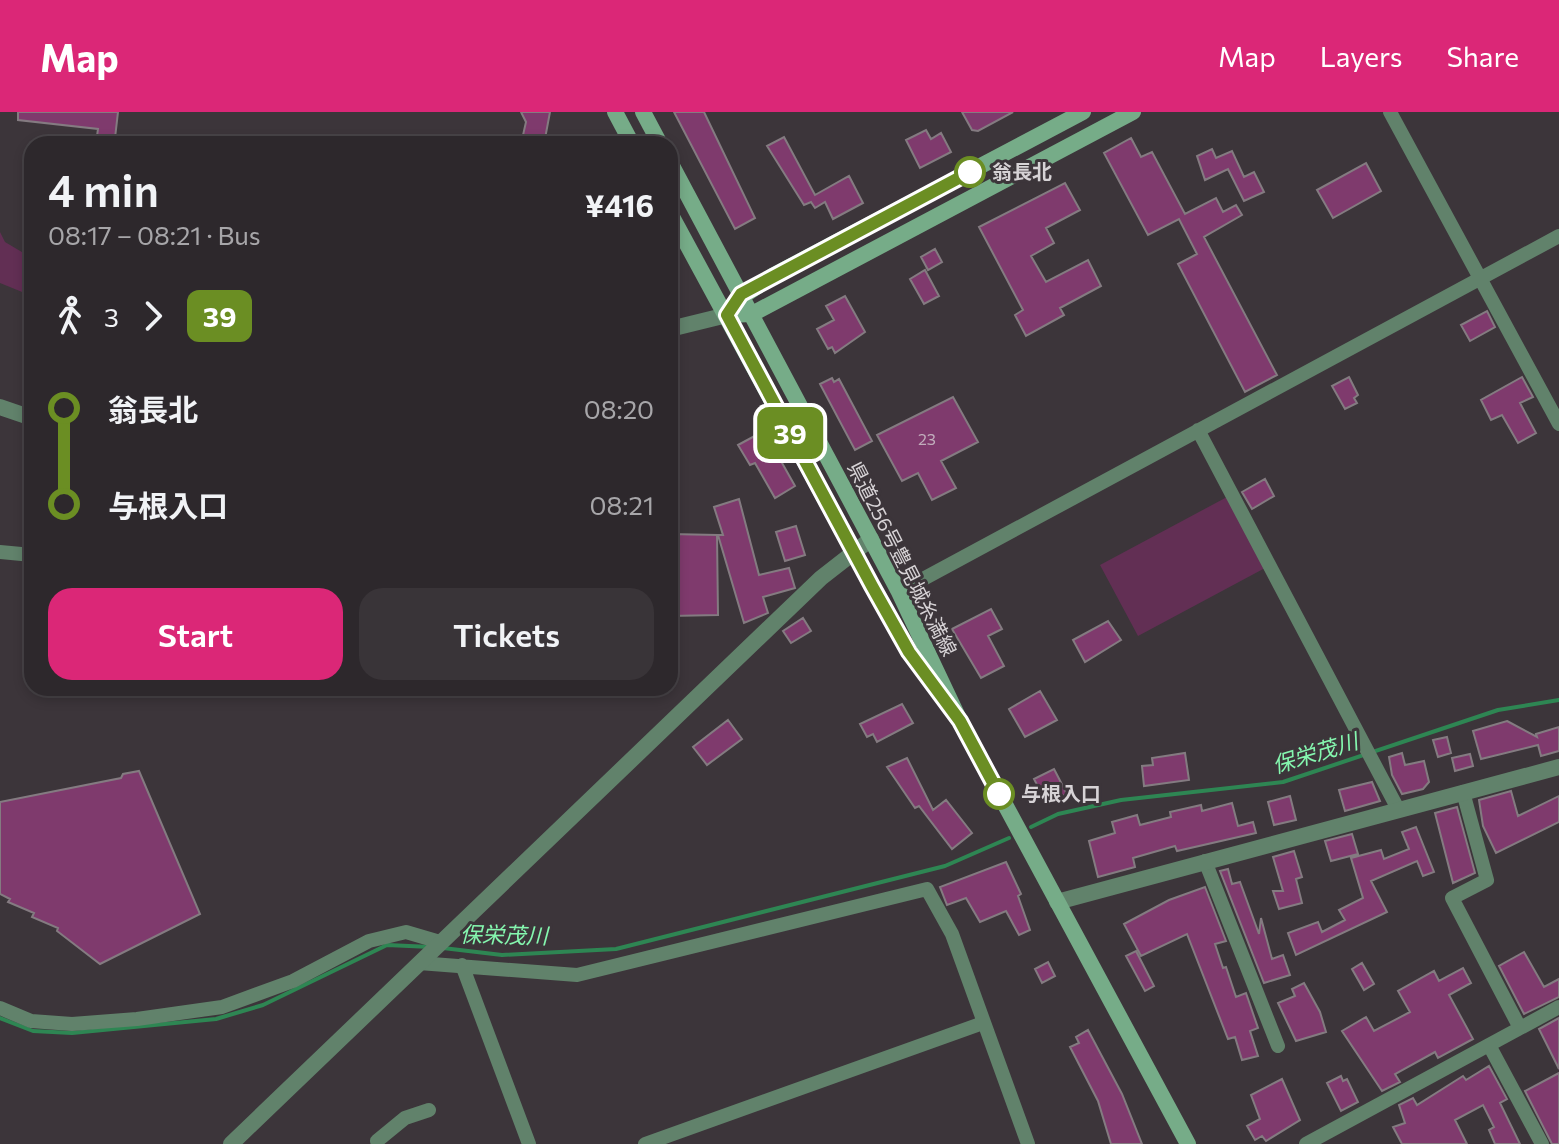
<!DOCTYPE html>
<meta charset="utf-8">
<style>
:root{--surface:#2d282c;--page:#393438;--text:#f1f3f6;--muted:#a7a6a9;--line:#484448;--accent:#db2777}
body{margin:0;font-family:Commissioner,"Noto Sans JP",sans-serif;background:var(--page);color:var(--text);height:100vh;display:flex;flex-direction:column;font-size:30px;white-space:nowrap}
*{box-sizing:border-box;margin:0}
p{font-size:26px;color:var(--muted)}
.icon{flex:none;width:44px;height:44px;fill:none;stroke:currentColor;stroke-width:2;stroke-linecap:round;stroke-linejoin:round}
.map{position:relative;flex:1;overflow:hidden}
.sheet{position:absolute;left:24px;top:24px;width:654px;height:560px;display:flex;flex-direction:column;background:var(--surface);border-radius:24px;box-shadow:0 4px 12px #0003,0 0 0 2px var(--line)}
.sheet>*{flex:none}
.badge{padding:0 16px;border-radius:12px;font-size:28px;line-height:52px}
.map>.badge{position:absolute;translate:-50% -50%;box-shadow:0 0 0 4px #fff}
.legs{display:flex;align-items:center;gap:12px;height:88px;padding:0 24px;font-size:26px}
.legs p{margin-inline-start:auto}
.summary{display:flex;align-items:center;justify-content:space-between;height:136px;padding:0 24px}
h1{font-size:44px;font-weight:600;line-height:60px}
.action{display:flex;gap:16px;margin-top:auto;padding:16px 24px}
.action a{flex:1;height:92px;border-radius:24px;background:var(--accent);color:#fff;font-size:32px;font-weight:600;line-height:92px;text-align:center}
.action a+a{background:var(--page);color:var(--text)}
ul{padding:0 24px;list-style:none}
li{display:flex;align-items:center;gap:28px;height:96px;font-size:30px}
li i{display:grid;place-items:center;width:12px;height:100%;margin:0 10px;background:currentColor}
li i::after{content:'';width:20px;height:20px;margin:-10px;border:6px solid;border-radius:50%;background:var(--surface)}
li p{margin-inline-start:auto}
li:first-child i{background:linear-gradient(#0000 50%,currentColor 0)}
li:last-child i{background:linear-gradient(currentColor 50%,#0000 0)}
header{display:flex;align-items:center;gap:48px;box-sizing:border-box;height:112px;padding:0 40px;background:var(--accent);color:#fff}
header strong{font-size:38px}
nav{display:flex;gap:44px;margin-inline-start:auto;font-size:28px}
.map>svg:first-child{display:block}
</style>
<header>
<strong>Map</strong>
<nav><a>Map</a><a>Layers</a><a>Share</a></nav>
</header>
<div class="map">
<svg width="1559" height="1032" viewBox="0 0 1559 1032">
<rect width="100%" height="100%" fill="#3c353a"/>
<path fill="#622f54" d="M0 120 5 130 32 146V184L0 171Z
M1227 385 1265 456 1138 524 1100 453Z"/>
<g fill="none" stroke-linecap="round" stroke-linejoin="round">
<path stroke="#2e8653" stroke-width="4" d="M1031 715 1058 702 1121 688 1283 670 1498 598 1559 588
M443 836 502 843 616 837 945 754 1009 726
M0 906 33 919 72 921 216 907 263 893 387 833 431 835"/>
</g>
<path fill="#7f3a6d" stroke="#847b81" stroke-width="2" d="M18 0H118L115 26 97 24 98 17 18 8Z
M521 0H550L544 32H521L526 10Z
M674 0H704L755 106 735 117Z
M962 0H1013L978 19 972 18Z
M926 18 931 27 941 21 951 40 920 56 906 28Z
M784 25 815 83 849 64 863 91 833 107 825 90 815 96 811 90 804 93 767 34Z
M1131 26 1141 45 1152 40 1185 102 1216 86 1223 100 1236 93 1242 103 1204 125 1277 263 1245 280 1178 152 1197 142 1179 107 1148 123 1104 41Z
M1212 37 1216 46 1232 39 1244 65 1254 60 1264 80 1244 89 1228 57 1205 68 1197 44Z
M1366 51 1381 79 1333 106 1317 78Z
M1065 71 1080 98 1046 116 1054 131 1031 144 1046 170 1088 148 1101 174 1060 196 1064 203 1026 224 1015 203 1023 198 979 115Z
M935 137 942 150 928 158 921 145Z
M925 158 939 184 924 192 910 167Z
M845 184 865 220 835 241 832 235 828 237 817 217 834 208 826 194Z
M1487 199 1495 215 1470 229 1461 213Z
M1349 265 1358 283 1354 286 1357 291 1345 297 1332 274Z
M1522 265 1533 285 1520 291 1536 321 1518 331 1502 303 1491 308 1481 288Z
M832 266 834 270 839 267 872 329 855 338 820 272Z
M953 285 978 330 941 349 956 376 932 388 918 361 902 369 877 323Z
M764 319 795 374 775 386 755 351 750 353 738 333Z
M1265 367 1274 384 1252 397 1242 380Z
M739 387 759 463 789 456 795 476 763 485 768 501 744 511 718 423H723L714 395Z
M796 414 805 443 785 449 776 420Z
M670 422 717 423 718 503 670 504Z
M991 497 1002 517 988 524 1004 554 981 566 952 517Z
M803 506 811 519 791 531 783 519Z
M1108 509 1121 528 1085 550 1073 528Z
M1040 579 1057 608 1025 625 1009 597Z
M902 592 913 611 877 630 873 622 867 625 860 612Z
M728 608 742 627 707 653 693 635Z
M1507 609 1537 625 1536 622 1559 615V639L1541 644 1538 633 1481 647 1473 619Z
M1447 625 1451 641 1438 645 1433 628Z
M1185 641 1189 668 1144 674 1142 654 1153 653 1152 646Z
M1402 641 1405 653 1424 649 1429 670 1423 677 1402 682 1392 663 1389 645Z
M1470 642 1473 654 1455 659 1452 646Z
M907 646 933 698 946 688 972 721 952 737 919 694 915 696 887 655Z
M1054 657 1067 682 1047 692 1034 667Z
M139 659 200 802 100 852 57 819 58 816 32 805 34 801 8 790 10 787 0 782V690L121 666 123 662Z
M1372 670 1380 689 1345 699 1339 678Z
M1511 679 1518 704 1559 684V710L1496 741 1483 714 1479 688Z
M1290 684 1296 708 1274 713 1268 690Z
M1232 691 1238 714 1253 710 1256 721 1177 739 1175 734 1133 746 1135 755 1098 765 1089 729 1115 721 1112 710 1137 703 1140 713 1171 705 1170 700 1201 693 1202 699Z
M1457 695 1475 761 1453 771 1435 701Z
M1416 715 1434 760 1423 764 1417 749 1371 769 1387 800 1296 843 1288 821 1318 810 1322 820 1345 808 1339 798 1363 786 1351 746 1381 738 1384 747 1409 737 1402 720Z
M1352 722 1358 742 1331 749 1325 729Z
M1294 739 1302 765 1296 767 1302 791 1279 797 1273 779H1283L1273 745Z
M1006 750 1021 782 1018 784 1030 818 1019 823 1006 799 980 810 966 786 947 793 940 775Z
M1228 757 1232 772 1240 770 1259 822 1261 806 1272 847 1283 843 1290 863 1264 871 1220 759Z
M1205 775 1226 829 1215 832 1223 856 1226 855 1236 885 1246 881 1258 916 1250 919 1258 944 1242 948 1235 925 1228 927 1187 822 1141 844 1124 812 1169 788Z
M1136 839 1154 874 1145 879 1126 844Z
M1524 840 1544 875 1559 867V885L1524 902 1499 854Z
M1048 850 1055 864 1042 871 1035 857Z
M1362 851 1374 872 1364 878 1352 857Z
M1463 856 1471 871 1449 883 1473 927 1438 946 1435 940 1395 962 1400 970 1382 979 1342 919 1366 905 1374 919 1410 900 1398 879 1434 859 1439 869Z
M1304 871 1320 900 1326 920 1296 929 1278 891 1295 884 1292 877Z
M1559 906V957L1539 917Z
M1088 918 1122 982 1142 1032H1111L1098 989 1070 935 1079 931 1076 925Z
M1489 954 1507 987 1500 991 1520 1032H1495L1489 1018 1494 1015 1483 993 1455 1008 1467 1032H1402L1393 1015 1405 1011 1399 993 1413 986 1417 993 1463 964 1466 968Z
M1559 961V1032H1552L1525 979Z
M1341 964 1343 969 1347 967 1358 990 1341 999 1327 971Z
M1282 967 1300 1008 1266 1029 1262 1024 1255 1028 1247 1014 1260 1007 1251 983Z"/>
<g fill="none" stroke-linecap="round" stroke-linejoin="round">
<path stroke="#61826b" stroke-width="14" d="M1390 0 1559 312
M1198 318 1398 697
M0 440 32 443
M899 480 1559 124
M1463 680 1487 768 1452 786 1520 916
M1205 749 1278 934
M419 851 577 863 927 777 952 822 1028 1032
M462 853 529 1032
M0 896 31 909 72 912 137 907 222 895 293 869 369 829 406 820 440 830
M1489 933 1542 1032
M377 1029 405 1006 429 998
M645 1032 983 911
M1306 1032 1559 895"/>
<path stroke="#61826b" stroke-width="16" d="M670 217 727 203
M0 295 32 306
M1057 790 1559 655
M231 1032 821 466 871 427"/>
<path stroke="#76ac88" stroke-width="16" d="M615 0 632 32
M643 0 660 32
M670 50 899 480 960 609 1188 1032
M670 101 872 474 909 540 938 579
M737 188 774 163 1083 0
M727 203 752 202 1133 0"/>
</g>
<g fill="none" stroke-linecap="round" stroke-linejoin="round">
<defs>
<path id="line-1" d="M970 60 741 182 727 203 872 474 909 540 960 609 999 682"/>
</defs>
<use href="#line-1" stroke="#fff" stroke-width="18"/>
<use href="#line-1" stroke="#6b8e23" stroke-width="12"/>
</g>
<g fill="#fff" stroke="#6b8e23" stroke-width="4">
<circle cx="970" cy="60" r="14"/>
<circle cx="999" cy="682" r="14"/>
</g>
<g text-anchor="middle" stroke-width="6" stroke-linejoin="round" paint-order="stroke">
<g font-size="16" fill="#c1adbc">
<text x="927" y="333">23</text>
</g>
<g font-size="20" font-weight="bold" fill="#d7d3d6" stroke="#3c353a" text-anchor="start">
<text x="992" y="67">翁長北</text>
<text x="1021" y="689">与根入口</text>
</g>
<g font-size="20" fill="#d7d3d6" stroke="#3c353a">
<text transform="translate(902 447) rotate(63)" y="7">県道256号豊見城糸満線</text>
</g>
<g font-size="22" font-style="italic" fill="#85f7af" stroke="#3c353a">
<text transform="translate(1315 641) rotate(-17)" y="8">保栄茂川</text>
<text transform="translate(504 823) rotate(1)" y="8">保栄茂川</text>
</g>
</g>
</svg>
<b class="badge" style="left:790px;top:321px;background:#6b8e23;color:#fff">39</b>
<section class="sheet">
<div class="summary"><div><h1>4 min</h1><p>08:17 – 08:21 · Bus</p></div><b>¥416</b></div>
<div class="legs"><svg class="icon" aria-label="walk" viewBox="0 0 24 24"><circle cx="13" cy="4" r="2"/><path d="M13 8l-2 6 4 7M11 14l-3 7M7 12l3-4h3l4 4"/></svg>3<svg class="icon" aria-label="forward" viewBox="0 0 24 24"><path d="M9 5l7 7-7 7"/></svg><b class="badge" style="background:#6b8e23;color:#fff">39</b></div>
<ul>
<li><i style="color:#6b8e23"></i><b>翁長北</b><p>08:20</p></li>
<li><i style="color:#6b8e23"></i><b>与根入口</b><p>08:21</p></li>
</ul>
<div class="action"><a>Start</a><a>Tickets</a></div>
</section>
</div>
